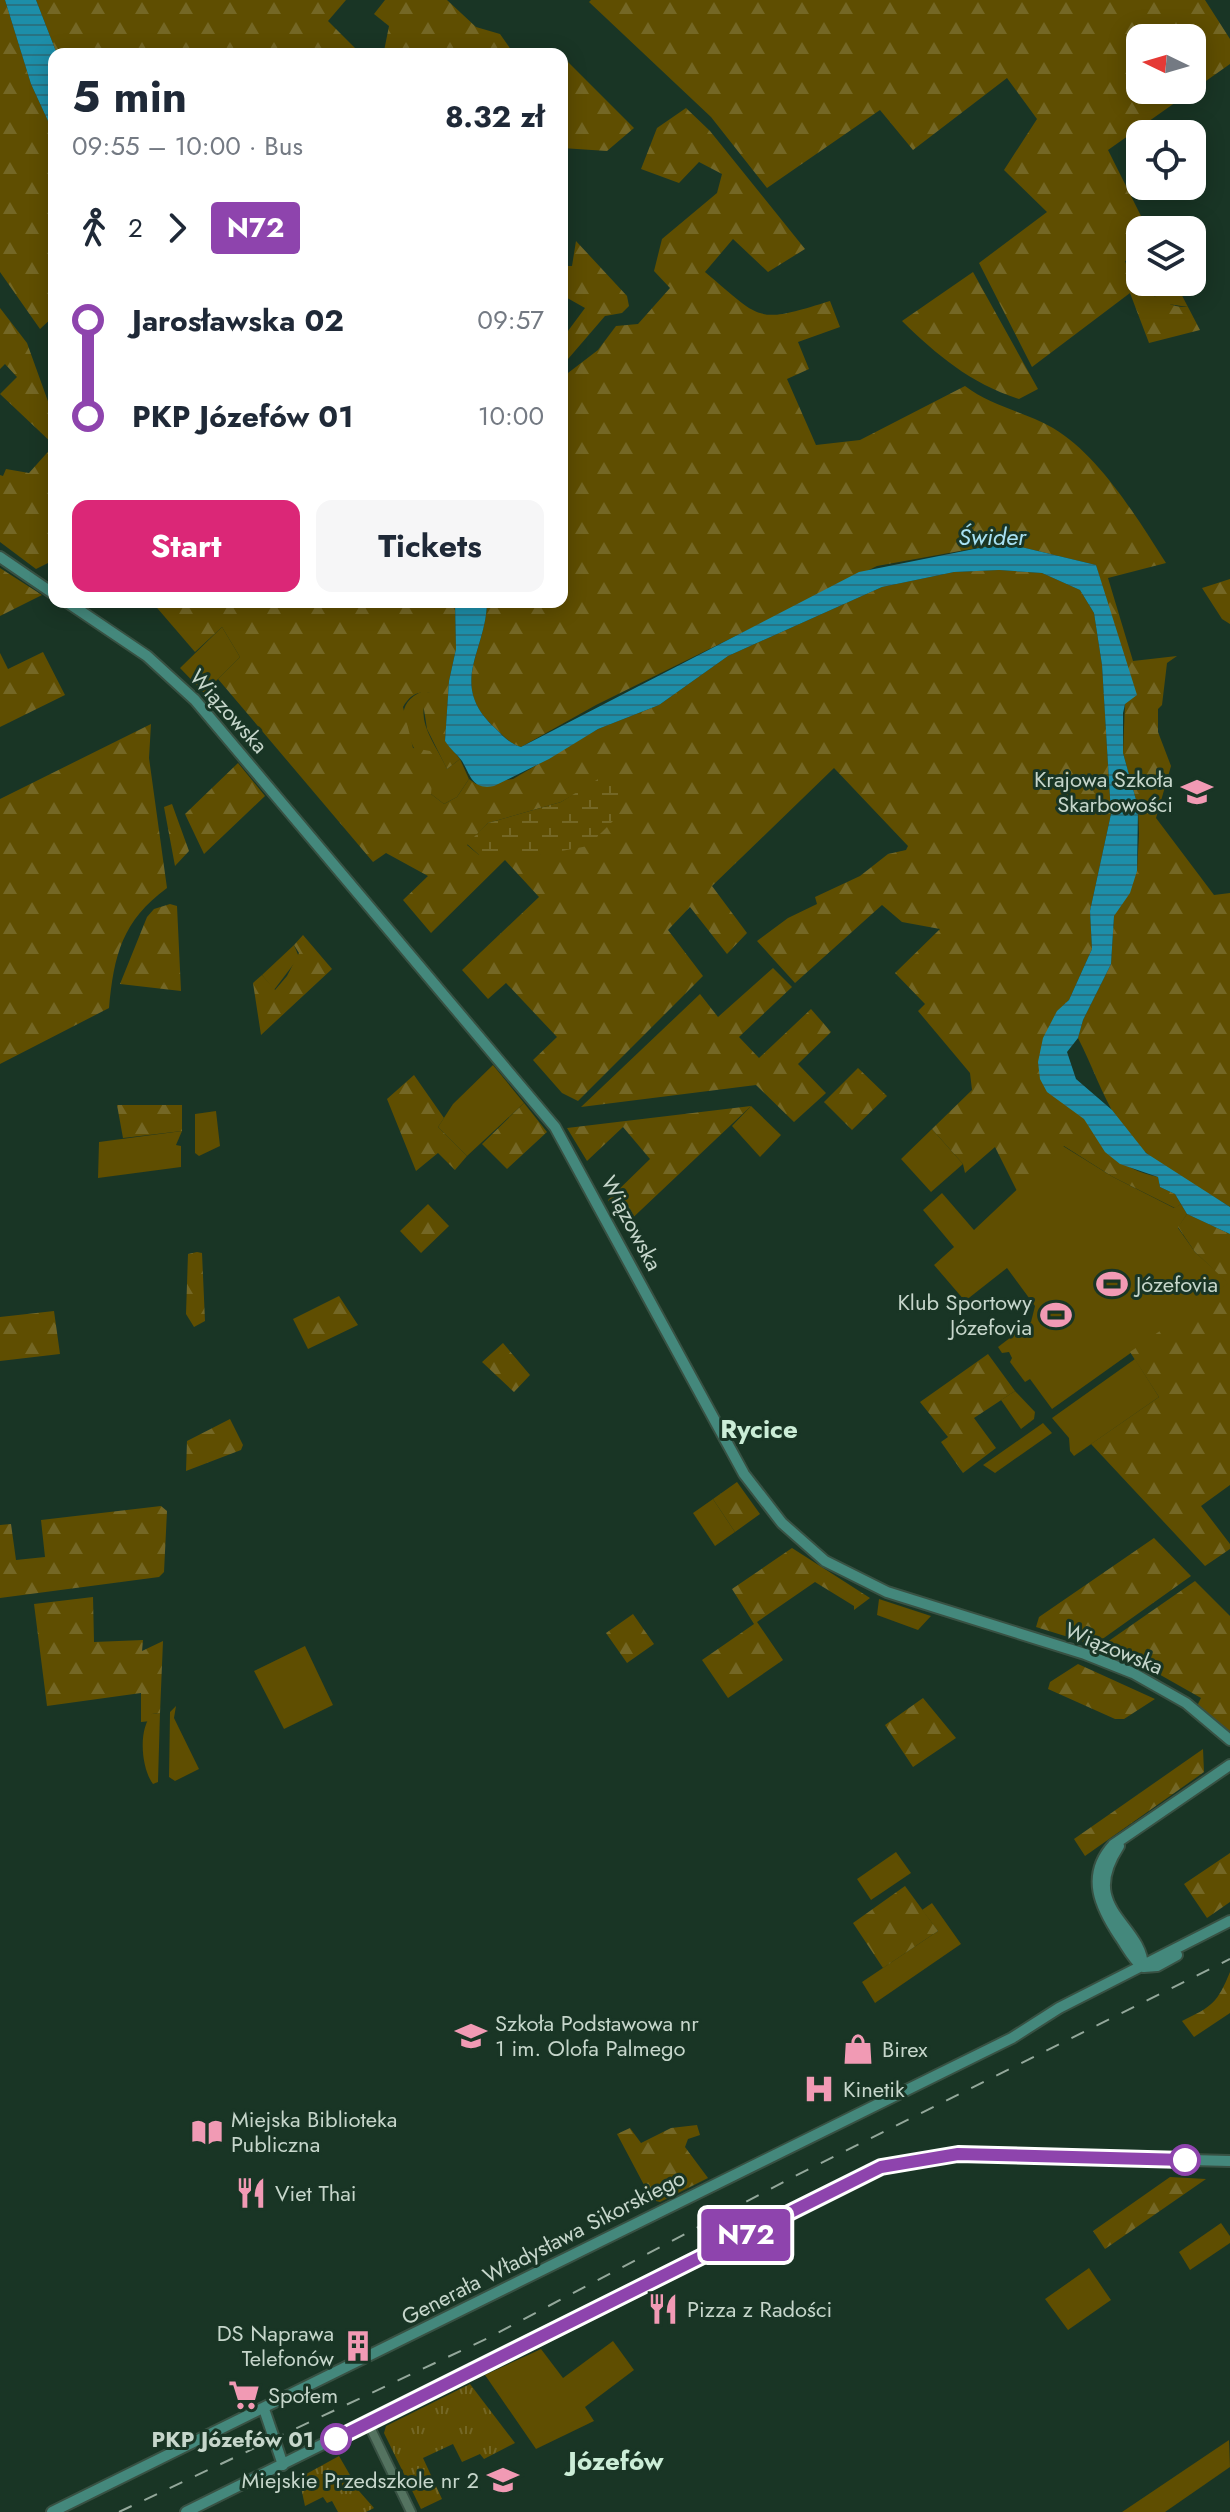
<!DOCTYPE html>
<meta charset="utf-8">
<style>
:root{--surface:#fff;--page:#f6f6f7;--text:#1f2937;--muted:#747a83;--accent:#db2777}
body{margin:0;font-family:Jost,sans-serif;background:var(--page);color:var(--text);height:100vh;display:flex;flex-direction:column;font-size:30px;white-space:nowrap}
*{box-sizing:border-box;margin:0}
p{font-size:26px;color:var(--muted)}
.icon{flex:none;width:44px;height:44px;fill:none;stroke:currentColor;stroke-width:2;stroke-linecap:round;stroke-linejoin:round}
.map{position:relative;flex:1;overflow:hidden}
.details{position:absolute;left:48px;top:48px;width:520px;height:560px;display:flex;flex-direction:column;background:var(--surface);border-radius:16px;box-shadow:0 4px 20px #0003}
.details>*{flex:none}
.badge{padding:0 16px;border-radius:6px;font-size:28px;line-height:52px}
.needle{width:52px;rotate:275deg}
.fabs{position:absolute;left:1126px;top:24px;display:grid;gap:16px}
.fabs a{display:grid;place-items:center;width:80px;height:80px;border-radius:16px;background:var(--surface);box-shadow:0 4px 20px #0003;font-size:40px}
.map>.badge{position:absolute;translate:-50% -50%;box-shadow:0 0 0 4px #fff}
.legs{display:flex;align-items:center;gap:12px;height:88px;padding:0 24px;font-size:26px}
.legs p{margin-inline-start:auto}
.overview{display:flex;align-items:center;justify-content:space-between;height:136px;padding:0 24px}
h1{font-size:44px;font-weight:700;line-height:60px}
.cta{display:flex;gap:16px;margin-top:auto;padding:16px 24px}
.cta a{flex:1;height:92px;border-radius:16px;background:var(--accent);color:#fff;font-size:32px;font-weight:700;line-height:92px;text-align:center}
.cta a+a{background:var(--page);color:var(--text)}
ul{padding:0 24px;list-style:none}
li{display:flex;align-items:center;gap:28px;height:96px;font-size:30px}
li i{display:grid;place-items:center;width:12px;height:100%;margin:0 10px;background:currentColor}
li i::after{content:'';width:20px;height:20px;margin:-10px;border:6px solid;border-radius:50%;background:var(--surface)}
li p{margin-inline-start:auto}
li:first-child i{background:linear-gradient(#0000 50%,currentColor 0)}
li:last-child i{background:linear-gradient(currentColor 50%,#0000 0)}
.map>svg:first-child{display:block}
</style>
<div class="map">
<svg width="1230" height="2512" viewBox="0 0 1230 2512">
<defs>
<pattern id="forest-firs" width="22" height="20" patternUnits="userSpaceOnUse" patternTransform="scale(2)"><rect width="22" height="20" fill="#5f4e01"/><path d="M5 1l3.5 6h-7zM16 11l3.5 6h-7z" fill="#746725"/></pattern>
<pattern id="wetland-marsh" width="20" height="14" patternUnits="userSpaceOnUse" patternTransform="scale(2)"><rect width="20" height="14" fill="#5f4e01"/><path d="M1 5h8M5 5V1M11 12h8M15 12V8" fill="none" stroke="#746725"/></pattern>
<pattern id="park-tufts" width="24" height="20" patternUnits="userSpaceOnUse" patternTransform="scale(2)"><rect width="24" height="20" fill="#5f4e01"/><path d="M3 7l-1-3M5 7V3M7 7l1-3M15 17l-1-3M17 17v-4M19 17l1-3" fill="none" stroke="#746725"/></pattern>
<pattern id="water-rules" width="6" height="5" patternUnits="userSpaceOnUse" patternTransform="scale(2)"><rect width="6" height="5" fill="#1d8ea9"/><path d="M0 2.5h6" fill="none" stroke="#287383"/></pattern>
</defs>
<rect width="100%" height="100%" fill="#193525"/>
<path fill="#5f4e01" d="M1142 282H1175L1188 307 1161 303Z
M222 627 240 657 204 693 180 668Z
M423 691 431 693C411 717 436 744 447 769L460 759 469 779 457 797 444 804 431 794C432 760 374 712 423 691Z
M294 945 299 957 274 990 262 975Z
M493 1065 524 1103 467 1156 438 1127 453 1104Z
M751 1106 781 1135 760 1157 732 1126Z
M216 1111 220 1146 199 1156 195 1153V1114Z
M932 1129 963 1164 931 1192 901 1159Z
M182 1131 176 1145 181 1146V1167L98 1178 99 1142Z
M1063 1146 1113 1177 1174 1208 1181 1204 1187 1214 1178 1228 1195 1252 1229 1283 1052 1409 1030 1379 1025 1382 1010 1362 1012 1358 1009 1352 1002 1353 998 1347 1031 1322 1035 1306 1007 1268 965 1301 934 1265 954 1247 923 1210 942 1193 974 1230Z
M1135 1359 1159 1397 1074 1456 1070 1451 1069 1438 1052 1418Z
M1015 1391 1035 1412 1034 1419 1021 1429 1001 1400Z
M1043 1423 1052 1433 995 1473 983 1465Z
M713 1499 735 1532 715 1546 693 1513Z
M879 1599 931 1616 918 1630 877 1615Z
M305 1646 333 1705 284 1729 254 1671Z
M176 1706 174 1718 199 1769 175 1781 169 1777 170 1712Z
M160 1713 158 1782 153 1784C141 1768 138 1729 152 1714Z
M896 1852 911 1873 871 1900 857 1879Z
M932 1903 961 1944 875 2003 862 1982 938 1931 922 1910Z
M1221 2223 1230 2236V2243L1190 2270 1179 2252Z
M1089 2268 1111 2300 1068 2330 1045 2299Z
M613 2341 634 2370 585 2407 594 2421 536 2449 485 2375 541 2349 563 2378Z
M1229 2440 1230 2467 1165 2512H1122Z"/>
<path fill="url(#forest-firs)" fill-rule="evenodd" d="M0 0H5L31 84 54 134V316L40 329 0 272Z
M36 0H346L328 21 361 54H57Z
M385 0H447L476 27 500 34 514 54H380L384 51 389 26 374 14Z
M591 0H1205L1230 39V64L1108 150 1148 230H1140V255L1125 261C1131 282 1163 309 1188 307L1200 330 1149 343 1130 293 1032 367 979 263 1047 212 1004 170 1037 119 1007 78 913 150 880 110 767 188 711 117 589 2ZM1192 38V90H1140V38Z
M562 56 634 128 607 151 562 148Z
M686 108 710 131 805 249 768 272 733 239 705 272C763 321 756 324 830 301L840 327 798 342 809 369 787 379 816 445 860 440 965 386C991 406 1025 412 1053 428 1099 455 1138 519 1166 563L1108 578 1133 661 1177 656 1167 663 1162 705 1158 709V732L1171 766 1156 818 1214 895 1230 893V1207C1191 1182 1144 1162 1118 1121 1102 1095 1092 1065 1078 1038L1083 1020 1111 964 1114 916 1137 871 1139 834 1138 807 1123 753 1125 704 1113 622 1096 565 1004 543 877 566 596 705 521 747C510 744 504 736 496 729 447 685 486 653 487 602H562V367L568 373 598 350 616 326 638 324 670 288 654 271 662 239 717 193 722 174 699 162 679 183 641 169 657 128Z
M576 241 627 296 629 306 622 313 605 316 562 366V339L585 308 562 295V266H572Z
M973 272 1038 389 1019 399C970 383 938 356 902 321Z
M0 308 27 343 54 418V560L36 569 0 542V475L3 476 6 469 29 473 54 445 0 394 17 377 5 364 0 369Z
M0 568 42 595 0 616Z
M999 570 1042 573 1080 590 1094 613 1102 665 1111 814 1090 911 1092 949 1069 1000 1057 1012C1073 1076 1079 1161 1158 1177L1160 1187 1175 1194 1181 1204 1175 1208 1113 1177 1064 1146 1017 1191 995 1147 965 1173 963 1164 932 1129 972 1090 970 1073 918 1011 925 1004 895 973 940 929 902 922 882 905 795 983 757 941 788 918 817 904 815 897 860 876 888 854 906 850 908 846 834 768 712 886 747 933 727 954 690 907 668 930 703 976 578 1101 562 1093 533 1060 557 1037 506 983 488 999 462 970 539 897 505 860 431 933 403 900 428 876 386 853 373 862 218 679 240 657 222 627 195 652 152 602H455L456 649 449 681 445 741 460 759 447 769 427 729 423 703 430 693C418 690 409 696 403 707L413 748 430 751 439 762 441 778 432 783 431 794 444 804 457 797 469 779 476 784 513 779 598 729 659 705 728 656 882 587 954 572ZM589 786 540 855H479L467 845 488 823 561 802Z
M1230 579V624L1222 619 1202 588Z
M43 652 65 695 0 727V653L8 669Z
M151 724 149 758 167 888C122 921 114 955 109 1008L0 1064V799Z
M238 763 265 796 204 854 185 814Z
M172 804 189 851 175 866 164 807Z
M170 904 177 906 181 991 120 984 147 917 154 909Z
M303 935 332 969 261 1035 253 983 262 975 275 990 287 976 299 953 294 945Z
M773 968 792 987 739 1037 759 1058 811 1009 831 1032 798 1064 826 1093 794 1122 756 1085 581 1107 700 994 718 1017Z
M858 1068 887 1096 852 1130 824 1102Z
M414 1075 444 1118 438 1127 467 1156 455 1170 438 1153 416 1171 387 1099Z
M524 1103 547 1132 507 1169 482 1144Z
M117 1105H182V1131L123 1138Z
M751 1106 623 1227 608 1200 650 1159 623 1127 587 1161 567 1128Z
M428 1204 449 1226 421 1253 400 1231Z
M1187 1214 1230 1234V1485L1201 1506 1230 1544V1549L1205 1566 1091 1444 1159 1397 1130 1352 1228 1283 1195 1252 1178 1227Z
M197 1252 202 1253 205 1321 194 1327 186 1314 188 1254Z
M339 1296 358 1325 308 1349 293 1319Z
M54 1311 60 1354 0 1361V1317Z
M503 1343 530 1375 514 1392 482 1362Z
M988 1354 1015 1391 974 1418 996 1448 963 1473 941 1442 948 1437 920 1402Z
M230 1419 243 1445 241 1450 186 1471 187 1441Z
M737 1482 760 1514 735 1532 713 1499Z
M161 1506 167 1511 164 1572 159 1577 0 1598V1525L11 1524 16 1560 45 1557 41 1520Z
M1154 1538 1191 1576 1094 1645 1036 1627 1039 1617Z
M792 1548 870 1598 854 1610V1606L815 1582 757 1622 783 1660 728 1698 702 1660 754 1624 732 1589Z
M1195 1581 1230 1616V1731L1197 1706 1201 1698 1134 1660 1100 1647Z
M93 1597 94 1642 143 1640 142 1651 163 1641 160 1713 152 1714 151 1721 141 1722V1693L47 1706 34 1604Z
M633 1614 654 1644 627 1663 606 1633Z
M1078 1664 1155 1699 1124 1719H1115L1048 1689 1050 1682Z
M923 1698 956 1738 913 1767 885 1725Z
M1203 1749 1204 1772 1085 1856 1074 1839Z
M1230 1853V1902L1207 1918 1184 1884Z
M905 1886 938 1931 883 1968 853 1923Z
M1230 1972V2013L1194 2037 1182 2021C1213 2006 1217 2003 1230 1972Z
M697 2125 700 2135 688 2139 685 2147 708 2178 660 2202 652 2200 617 2134 630 2128 641 2143 671 2128Z
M1170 2177 1206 2179 1105 2249 1093 2231Z"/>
<path fill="url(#wetland-marsh)" d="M616 768 626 790 618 816 588 846 540 855H479L467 844 488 823 561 802Z"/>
<path fill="url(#park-tufts)" d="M470 2384 515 2443 484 2459 480 2454 462 2462 453 2444 423 2458 442 2499 421 2509 384 2433 386 2426Z
M339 2456 354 2482 359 2480V2491L374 2508 366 2512H338L332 2501 327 2503 323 2497 305 2506 299 2478Z"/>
<path fill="url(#water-rules)" d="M5 0H36L57 54 54 134 31 84Z
M1004 543 1096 565 1137 695 1125 704 1123 713V753L1138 807 1137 871 1130 893 1114 916 1111 964 1083 1020 1078 1038 1067 1052 1076 1079 1112 1110 1146 1153 1230 1207V1234L1187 1214 1175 1194 1160 1187 1158 1177 1120 1164 1105 1152 1084 1119 1047 1092 1040 1079 1038 1062 1043 1038 1057 1011 1069 1000 1092 949 1090 911 1111 814 1102 665 1094 613 1080 590 1042 573 999 570 954 572 882 587 728 656 659 705 598 729 549 759 494 786C472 790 471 776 462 761 457 754 450 749 445 741L449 681 456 649 455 602H487C486 653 447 684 496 729 504 737 510 744 521 747L859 572Z"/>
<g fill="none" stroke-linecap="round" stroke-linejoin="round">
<defs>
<path id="minor" d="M368 2423 411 2512"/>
<path id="major" d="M0 557 54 594
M67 602 147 656 195 700 555 1127 744 1474 782 1523 825 1561 887 1592 1085 1654 1133 1673 1186 1703 1230 1740
M1119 1846C1077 1910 1142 1923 1143 1967
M1143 1967C1133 1960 1127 1947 1120 1937 1100 1907 1085 1876 1113 1845L1230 1765
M1144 1967 1157 1966 1177 1955
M264 2409 283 2465
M52 2512 1012 2038 1059 2008 1230 1921
M186 2512 881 2167 958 2154 1230 2161"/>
</defs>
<use href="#minor" stroke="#385143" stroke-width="12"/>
<use href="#major" stroke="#385143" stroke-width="14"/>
<use href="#minor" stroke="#547360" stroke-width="8"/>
<use href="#major" stroke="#44887c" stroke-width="10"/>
<path stroke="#94a89b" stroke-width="2" stroke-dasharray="14 14" stroke-linecap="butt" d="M119 2512 488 2338 795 2176 1230 1959"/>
</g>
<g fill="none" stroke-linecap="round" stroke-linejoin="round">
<defs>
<path id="line-1" d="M336 2439 881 2167 958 2154 1185 2160"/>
</defs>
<use href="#line-1" stroke="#fff" stroke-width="18"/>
<use href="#line-1" stroke="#8e44ad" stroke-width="12"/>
</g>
<defs>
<symbol id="university-bare" viewBox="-9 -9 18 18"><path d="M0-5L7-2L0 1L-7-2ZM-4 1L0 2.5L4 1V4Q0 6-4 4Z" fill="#f19ab4" stroke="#193525" stroke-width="2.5" paint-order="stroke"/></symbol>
<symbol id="stadium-bare" viewBox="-9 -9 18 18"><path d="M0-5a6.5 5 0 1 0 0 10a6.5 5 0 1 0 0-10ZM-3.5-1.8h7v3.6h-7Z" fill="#f19ab4" stroke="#193525" stroke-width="2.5" paint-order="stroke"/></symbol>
<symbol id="school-bare" viewBox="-9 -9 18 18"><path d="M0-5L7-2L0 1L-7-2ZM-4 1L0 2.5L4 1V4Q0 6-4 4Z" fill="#f19ab4" stroke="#193525" stroke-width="2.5" paint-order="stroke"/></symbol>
<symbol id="shop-bare" viewBox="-9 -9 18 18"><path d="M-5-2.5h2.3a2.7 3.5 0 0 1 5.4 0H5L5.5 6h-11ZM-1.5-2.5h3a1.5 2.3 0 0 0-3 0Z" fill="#f19ab4" stroke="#193525" stroke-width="2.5" paint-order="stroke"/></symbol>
<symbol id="hospital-bare" viewBox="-9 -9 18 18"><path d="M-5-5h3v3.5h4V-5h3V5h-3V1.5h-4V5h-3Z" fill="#f19ab4" stroke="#193525" stroke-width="2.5" paint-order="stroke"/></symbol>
<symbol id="library-bare" viewBox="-9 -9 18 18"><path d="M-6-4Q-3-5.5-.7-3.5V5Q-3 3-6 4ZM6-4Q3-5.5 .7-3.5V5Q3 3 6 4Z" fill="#f19ab4" stroke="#193525" stroke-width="2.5" paint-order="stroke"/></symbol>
<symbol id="restaurant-bare" viewBox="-9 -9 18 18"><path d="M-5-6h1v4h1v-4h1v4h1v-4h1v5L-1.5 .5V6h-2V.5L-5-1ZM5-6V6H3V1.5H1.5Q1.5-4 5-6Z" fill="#f19ab4" stroke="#193525" stroke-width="2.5" paint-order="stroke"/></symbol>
<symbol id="building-bare" viewBox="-9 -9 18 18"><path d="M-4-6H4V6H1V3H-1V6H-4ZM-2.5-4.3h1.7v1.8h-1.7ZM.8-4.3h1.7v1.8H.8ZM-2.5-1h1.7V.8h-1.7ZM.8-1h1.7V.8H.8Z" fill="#f19ab4" stroke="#193525" stroke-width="2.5" paint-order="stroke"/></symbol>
<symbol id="supermarket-bare" viewBox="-9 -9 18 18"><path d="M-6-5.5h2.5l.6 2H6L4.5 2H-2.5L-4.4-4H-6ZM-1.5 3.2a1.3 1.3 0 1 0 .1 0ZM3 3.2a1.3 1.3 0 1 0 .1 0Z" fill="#f19ab4" stroke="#193525" stroke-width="2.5" paint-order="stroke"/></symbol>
</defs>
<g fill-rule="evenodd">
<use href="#university-bare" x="1175" y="770" width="44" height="44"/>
<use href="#stadium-bare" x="1090" y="1262" width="44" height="44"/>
<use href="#stadium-bare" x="1034" y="1293" width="44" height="44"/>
<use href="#school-bare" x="449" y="2014" width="44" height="44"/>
<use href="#shop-bare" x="836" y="2027" width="44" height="44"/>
<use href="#hospital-bare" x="797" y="2067" width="44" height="44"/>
<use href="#library-bare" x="185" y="2110" width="44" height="44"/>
<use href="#restaurant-bare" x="229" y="2171" width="44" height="44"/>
<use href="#restaurant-bare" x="641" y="2287" width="44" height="44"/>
<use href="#building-bare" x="336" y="2324" width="44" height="44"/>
<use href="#supermarket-bare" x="222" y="2373" width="44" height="44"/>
<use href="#school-bare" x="481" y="2458" width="44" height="44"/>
</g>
<g fill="#fff" stroke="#8e44ad" stroke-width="4">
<circle cx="1185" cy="2160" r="14"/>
<circle cx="336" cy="2439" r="14"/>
</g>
<g text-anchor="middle" stroke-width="6" stroke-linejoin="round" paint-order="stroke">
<g font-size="22" fill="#c6d6cb" stroke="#193525">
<text transform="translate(229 711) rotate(48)" y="8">Wiązowska</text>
<text transform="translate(632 1223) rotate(62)" y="8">Wiązowska</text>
<text transform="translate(1114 1648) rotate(22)" y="8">Wiązowska</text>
<text transform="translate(543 2247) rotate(-27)" y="8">Generała Władysława Sikorskiego</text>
</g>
<g font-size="22" fill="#c6d6cb" stroke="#193525" text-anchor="start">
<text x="1173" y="787" text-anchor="end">Krajowa Szkoła<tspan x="1173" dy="25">Skarbowości</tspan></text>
<text x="1136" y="1292">Józefovia</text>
<text x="1032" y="1310" text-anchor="end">Klub Sportowy<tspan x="1032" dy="25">Józefovia</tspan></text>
<text x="495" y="2031">Szkoła Podstawowa nr<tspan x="495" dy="25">1 im. Olofa Palmego</tspan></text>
<text x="882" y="2057">Birex</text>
<text x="843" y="2097">Kinetik</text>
<text x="231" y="2127">Miejska Biblioteka<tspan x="231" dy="25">Publiczna</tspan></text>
<text x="275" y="2201">Viet Thai</text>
<text x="687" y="2317">Pizza z Radości</text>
<text x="334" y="2341" text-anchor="end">DS Naprawa<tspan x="334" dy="25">Telefonów</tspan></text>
<text x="268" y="2403">Społem</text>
<text x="479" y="2488" text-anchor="end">Miejskie Przedszkole nr 2</text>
</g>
<g font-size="22" font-weight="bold" fill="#c6d6cb" stroke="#193525" text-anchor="end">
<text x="314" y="2447">PKP Józefów 01</text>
</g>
<g font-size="24" font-style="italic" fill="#a8e1f3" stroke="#193525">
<text x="992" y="545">Świder</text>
</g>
<g font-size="26" font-weight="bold" fill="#cbedd7" stroke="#193525">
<text x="759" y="1438">Rycice</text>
<text x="616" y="2470">Józefów</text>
</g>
</g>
</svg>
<div class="fabs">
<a><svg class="needle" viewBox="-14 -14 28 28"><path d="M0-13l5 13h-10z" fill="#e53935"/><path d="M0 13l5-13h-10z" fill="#747a83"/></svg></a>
<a><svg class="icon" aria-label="locate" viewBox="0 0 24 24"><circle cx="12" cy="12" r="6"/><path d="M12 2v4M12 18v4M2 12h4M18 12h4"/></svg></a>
<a><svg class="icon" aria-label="layers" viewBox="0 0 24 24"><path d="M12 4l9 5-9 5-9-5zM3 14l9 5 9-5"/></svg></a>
</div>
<b class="badge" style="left:746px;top:2235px;background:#8e44ad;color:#fff">N72</b>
<section class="details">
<div class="overview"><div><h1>5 min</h1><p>09:55 – 10:00 · Bus</p></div><b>8.32 zł</b></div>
<div class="legs"><svg class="icon" aria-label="walk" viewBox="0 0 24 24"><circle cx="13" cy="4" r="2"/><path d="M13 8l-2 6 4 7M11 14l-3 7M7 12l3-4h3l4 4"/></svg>2<svg class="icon" aria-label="forward" viewBox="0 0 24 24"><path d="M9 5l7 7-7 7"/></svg><b class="badge" style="background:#8e44ad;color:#fff">N72</b></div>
<ul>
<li><i style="color:#8e44ad"></i><b>Jarosławska 02</b><p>09:57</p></li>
<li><i style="color:#8e44ad"></i><b>PKP Józefów 01</b><p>10:00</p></li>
</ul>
<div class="cta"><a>Start</a><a>Tickets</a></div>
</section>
</div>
